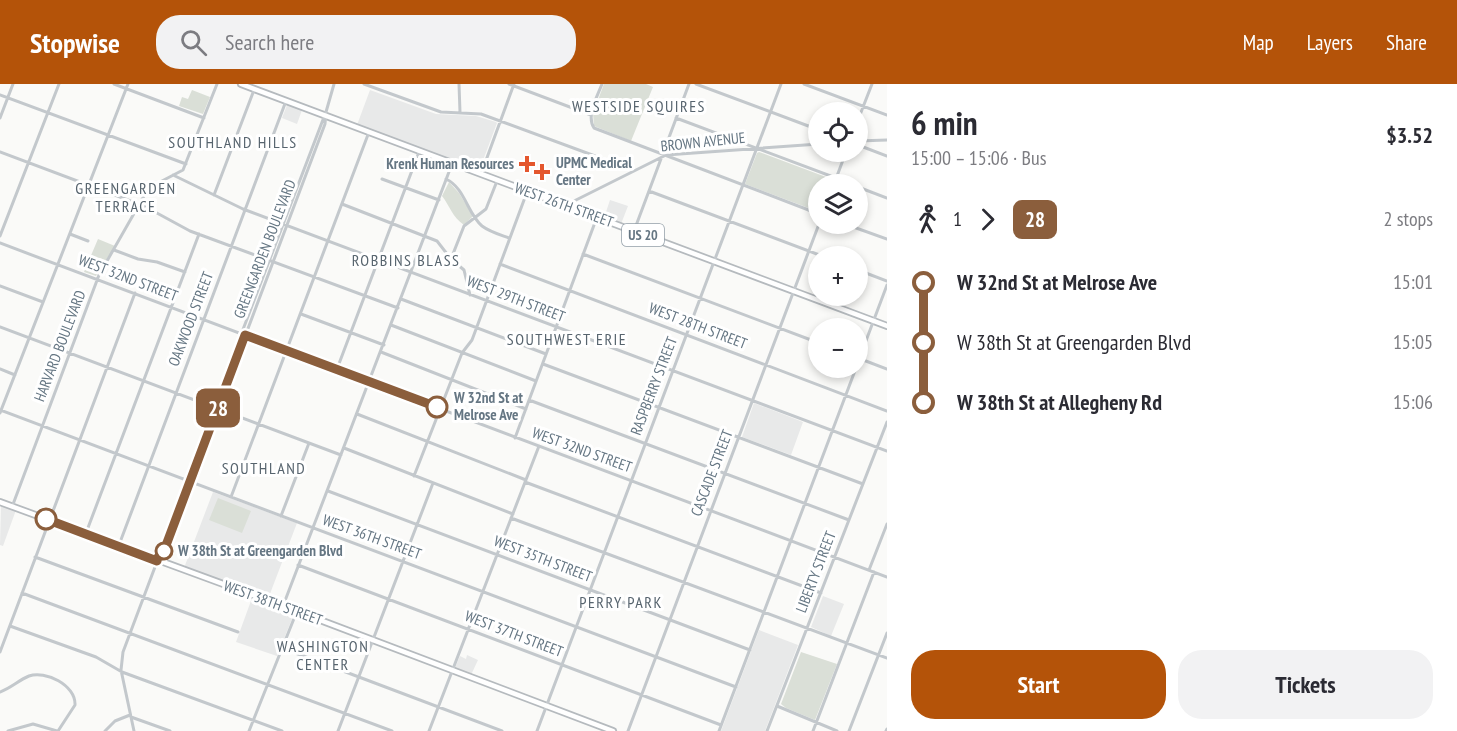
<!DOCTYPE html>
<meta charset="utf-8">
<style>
:root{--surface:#fff;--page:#f2f2f3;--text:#2b2b33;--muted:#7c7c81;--accent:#b45309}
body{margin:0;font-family:"PT Sans Narrow",sans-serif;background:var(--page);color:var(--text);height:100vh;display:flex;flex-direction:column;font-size:22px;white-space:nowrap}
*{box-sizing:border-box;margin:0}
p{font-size:20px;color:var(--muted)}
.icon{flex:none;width:33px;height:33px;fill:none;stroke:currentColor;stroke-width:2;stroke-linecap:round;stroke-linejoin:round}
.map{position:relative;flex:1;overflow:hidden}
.sheet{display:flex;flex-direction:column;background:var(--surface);width:570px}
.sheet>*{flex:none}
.badge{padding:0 12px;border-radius:9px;font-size:21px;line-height:39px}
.controls{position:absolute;left:808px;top:18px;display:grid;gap:12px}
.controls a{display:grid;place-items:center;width:60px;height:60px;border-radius:50%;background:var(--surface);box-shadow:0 3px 9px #0003;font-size:30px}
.map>.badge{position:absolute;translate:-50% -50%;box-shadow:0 0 0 3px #fff}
.legs{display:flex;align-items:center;gap:9px;height:66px;padding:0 24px;font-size:20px}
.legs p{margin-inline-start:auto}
.summary{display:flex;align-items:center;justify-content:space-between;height:102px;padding:0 24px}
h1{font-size:33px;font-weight:600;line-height:45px}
.action{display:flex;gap:12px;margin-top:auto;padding:12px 24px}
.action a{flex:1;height:69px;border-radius:24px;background:var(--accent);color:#fff;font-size:24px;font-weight:600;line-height:69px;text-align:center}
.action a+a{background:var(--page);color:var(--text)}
ul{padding:0 24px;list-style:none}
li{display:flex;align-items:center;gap:21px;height:60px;font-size:22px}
li i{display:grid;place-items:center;width:9px;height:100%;margin:0 8px;background:currentColor}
li i::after{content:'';width:15px;height:15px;margin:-8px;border:4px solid;border-radius:50%;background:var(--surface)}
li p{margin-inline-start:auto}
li:first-child i{background:linear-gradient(#0000 50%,currentColor 0)}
li:last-child i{background:linear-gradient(currentColor 50%,#0000 0)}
header{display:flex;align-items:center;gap:36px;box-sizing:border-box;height:84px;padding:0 30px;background:var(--accent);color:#fff}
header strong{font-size:28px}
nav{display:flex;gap:33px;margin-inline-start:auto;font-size:21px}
.search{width:420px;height:54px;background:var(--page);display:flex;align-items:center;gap:15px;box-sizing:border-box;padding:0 21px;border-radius:24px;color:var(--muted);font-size:22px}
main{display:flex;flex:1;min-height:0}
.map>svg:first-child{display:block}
</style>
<header>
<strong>Stopwise</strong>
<div class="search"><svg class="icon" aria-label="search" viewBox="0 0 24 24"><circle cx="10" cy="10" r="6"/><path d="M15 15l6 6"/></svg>Search here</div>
<nav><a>Map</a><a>Layers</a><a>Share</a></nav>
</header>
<main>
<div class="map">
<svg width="887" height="647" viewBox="0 0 887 647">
<rect width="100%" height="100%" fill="#fafaf8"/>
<path fill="#e8e9e9" d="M370 6 436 30 476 32 496 38 497 39 479 87 357 41Z
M287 21 302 26 297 40 282 34Z
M610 116 628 122 621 140 604 134Z
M754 319 803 338 791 371 742 353Z
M213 408 297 439 268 515 184 484Z
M1 421 16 426 3 462 0 461Z
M823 512 844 520 831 552 811 543Z
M252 514 294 530 277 572 236 558Z
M759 546 798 561 765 647H721Z
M467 571 478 576 471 591 455 584 460 572 466 575Z"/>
<path fill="#dadfd7" d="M604 0H646L653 3 631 57 594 42 593 29Z
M192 6 210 13 203 30 179 22 182 13 188 15Z
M759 68 834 96 832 100H819V128L745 100 757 69Z
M449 98 459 109 473 132 464 141C452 133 450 122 442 112Z
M98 155 115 162 96 192 84 188Z
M218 414 251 427 242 449 209 436Z
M801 568 837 580 815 636 786 624 781 620Z"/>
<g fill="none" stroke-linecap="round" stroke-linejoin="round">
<defs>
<path id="major" d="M241 0 887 242
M0 418 283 522 613 647"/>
</defs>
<use href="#major" stroke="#b5babe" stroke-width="8"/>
<path stroke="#c3c8cc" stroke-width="3" d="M114 0 204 34
M364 0 441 28 481 30 633 86
M459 0 460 28
M509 0 591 31
M602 0C597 13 586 32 594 44L819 130
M696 0 819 46
M804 0 887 31
M0 11 186 80
M0 34 13 0
M676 34 852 100
M858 36 872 0
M858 57 887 56
M858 61 887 72
M0 68 144 122 190 147 398 224
M481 90 514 0
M173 91 243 125 887 367
M382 95 439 116
M446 95C465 104 467 129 482 142 490 148 501 151 509 154
M834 100 846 68
M858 103 887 114
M649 107 822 172
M214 111 254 6
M342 120 437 157 451 175 464 186 470 211
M566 121 666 71 819 60
M845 140 887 155
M634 147 689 0
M70 150 88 157
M0 152 59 0
M0 159 887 493
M114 166 138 175 157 178 185 188
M583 170 819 259
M451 175 464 142 486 125 497 97
M500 180 887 327
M858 186 887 197
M0 202 43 218
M401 215 546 270
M301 230 384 261
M391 241 536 297
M0 243 341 371
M381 268 526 325
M858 274 887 285
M858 278 887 201
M543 280 863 400
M0 285 15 291
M337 285 419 68
M529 316 849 436
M0 326 736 603
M0 329 128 0
M357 330 526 396
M515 354 597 133
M344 364 513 430
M414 392 462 269 472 256 527 108
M525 398 821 509
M328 407 750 566
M231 413 369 48
M12 423 99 191 144 112 160 98 183 86 217 0
M281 432 309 359
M511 434 887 574
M86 449 199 150
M119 461 286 17
M158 472 157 471 324 33
M35 473 238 548
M158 473H162L325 40 326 28 334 0
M298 481 721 641
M869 486 887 440
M22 509 392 647
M283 522 452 80
M10 542 96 573 122 588 282 647
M282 564 502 647
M0 568 135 209
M0 608C11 604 19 596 29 592 45 586 76 601 75 621L58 647
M777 622 837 647
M131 633 170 647
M8 647 33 640 57 647
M105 647 115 637 130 631
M134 647 121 586 123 568 158 475
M249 647 297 527
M338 647 433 399
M429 647 539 362
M537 647 781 0
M628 647 819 140
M719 647 856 284
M767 647 887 338
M813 647 874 488
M849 647 887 549
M886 647 887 645"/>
<use href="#major" stroke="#fff" stroke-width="4.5"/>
</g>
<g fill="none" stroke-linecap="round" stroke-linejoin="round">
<defs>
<path id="line-1" d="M46 435 157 477 158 473 162 472 245 251 437 323"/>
</defs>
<use href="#line-1" stroke="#fff" stroke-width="14"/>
<use href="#line-1" stroke="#8b5e3c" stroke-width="9"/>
</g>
<g fill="#e4572e" stroke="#fff" stroke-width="2">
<path d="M524 71h6v6h6v6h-6v6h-6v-6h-6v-6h6z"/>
<path d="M539 79h6v6h6v6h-6v6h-6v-6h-6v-6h6z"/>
</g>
<g fill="#fff" stroke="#8b5e3c" stroke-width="3">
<circle cx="437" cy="323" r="10"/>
<circle cx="46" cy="435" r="10"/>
<circle cx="164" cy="467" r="8"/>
</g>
<g text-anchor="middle" stroke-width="6" stroke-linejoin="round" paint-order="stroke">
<rect fill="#fff" stroke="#939fa8" stroke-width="1.5" x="622" y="140" width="42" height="22" rx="4.5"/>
<g font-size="14" font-weight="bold" fill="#657683">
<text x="643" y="156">US 20</text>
</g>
<g font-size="15" fill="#657683" stroke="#fff">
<text transform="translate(703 58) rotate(-6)" y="5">BROWN AVENUE</text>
<text transform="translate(564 121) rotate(20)" y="5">WEST 26TH STREET</text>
<text transform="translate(265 165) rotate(-69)" y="5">GREENGARDEN BOULEVARD</text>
<text transform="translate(128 194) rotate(21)" y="5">WEST 32ND STREET</text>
<text transform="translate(516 215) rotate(21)" y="5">WEST 29TH STREET</text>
<text transform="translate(191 235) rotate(-69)" y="5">OAKWOOD STREET</text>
<text transform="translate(698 242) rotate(21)" y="5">WEST 28TH STREET</text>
<text transform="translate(60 262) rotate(-69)" y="5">HARVARD BOULEVARD</text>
<text transform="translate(654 302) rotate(-69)" y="5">RASPBERRY STREET</text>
<text transform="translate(582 366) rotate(20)" y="5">WEST 32ND STREET</text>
<text transform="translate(712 389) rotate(-69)" y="5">CASCADE STREET</text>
<text transform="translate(372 453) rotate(20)" y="5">WEST 36TH STREET</text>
<text transform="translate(543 475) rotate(21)" y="5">WEST 35TH STREET</text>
<text transform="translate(816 488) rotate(-69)" y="5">LIBERTY STREET</text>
<text transform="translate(273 519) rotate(20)" y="5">WEST 38TH STREET</text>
<text transform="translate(514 550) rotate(21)" y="5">WEST 37TH STREET</text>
</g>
<g font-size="15" font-weight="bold" fill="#657683" stroke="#fff" text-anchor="start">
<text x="556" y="84">UPMC Medical<tspan x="556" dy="17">Center</tspan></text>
<text x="514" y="85" text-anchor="end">Krenk Human Resources</text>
</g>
<g font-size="15" font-weight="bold" fill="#657683" stroke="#fff" text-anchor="start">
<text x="454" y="319">W 32nd St at<tspan x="454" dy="17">Melrose Ave</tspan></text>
<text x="178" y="472">W 38th St at Greengarden Blvd</text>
</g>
<g font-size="16" letter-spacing="1.5" fill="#57646e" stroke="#fff">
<text x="639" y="28">WESTSIDE SQUIRES</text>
<text x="233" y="64">SOUTHLAND HILLS</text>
<text x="126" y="110">GREENGARDEN<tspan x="126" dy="18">TERRACE</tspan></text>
<text x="406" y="182">ROBBINS BLASS</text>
<text x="567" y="261">SOUTHWEST ERIE</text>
<text x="264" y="390">SOUTHLAND</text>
<text x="621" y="524">PERRY PARK</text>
<text x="323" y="568">WASHINGTON<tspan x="323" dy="18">CENTER</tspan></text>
</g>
</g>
</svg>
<div class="controls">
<a><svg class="icon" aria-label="locate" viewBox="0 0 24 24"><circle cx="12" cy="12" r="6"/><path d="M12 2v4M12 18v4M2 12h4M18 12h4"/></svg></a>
<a><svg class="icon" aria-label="layers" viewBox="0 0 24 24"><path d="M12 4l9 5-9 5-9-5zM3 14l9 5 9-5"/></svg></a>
<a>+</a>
<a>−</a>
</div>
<b class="badge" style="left:218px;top:324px;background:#8b5e3c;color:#fff">28</b>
</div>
<section class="sheet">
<div class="summary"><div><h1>6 min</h1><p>15:00 – 15:06 · Bus</p></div><b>$3.52</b></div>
<div class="legs"><svg class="icon" aria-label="walk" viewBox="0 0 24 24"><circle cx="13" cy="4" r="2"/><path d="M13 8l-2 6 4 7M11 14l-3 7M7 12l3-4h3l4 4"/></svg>1<svg class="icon" aria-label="forward" viewBox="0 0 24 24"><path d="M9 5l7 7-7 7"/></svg><b class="badge" style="background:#8b5e3c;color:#fff">28</b><p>2 stops</p></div>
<ul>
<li><i style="color:#8b5e3c"></i><b>W 32nd St at Melrose Ave</b><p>15:01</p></li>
<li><i style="color:#8b5e3c"></i><span>W 38th St at Greengarden Blvd</span><p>15:05</p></li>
<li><i style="color:#8b5e3c"></i><b>W 38th St at Allegheny Rd</b><p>15:06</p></li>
</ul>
<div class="action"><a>Start</a><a>Tickets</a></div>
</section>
</main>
